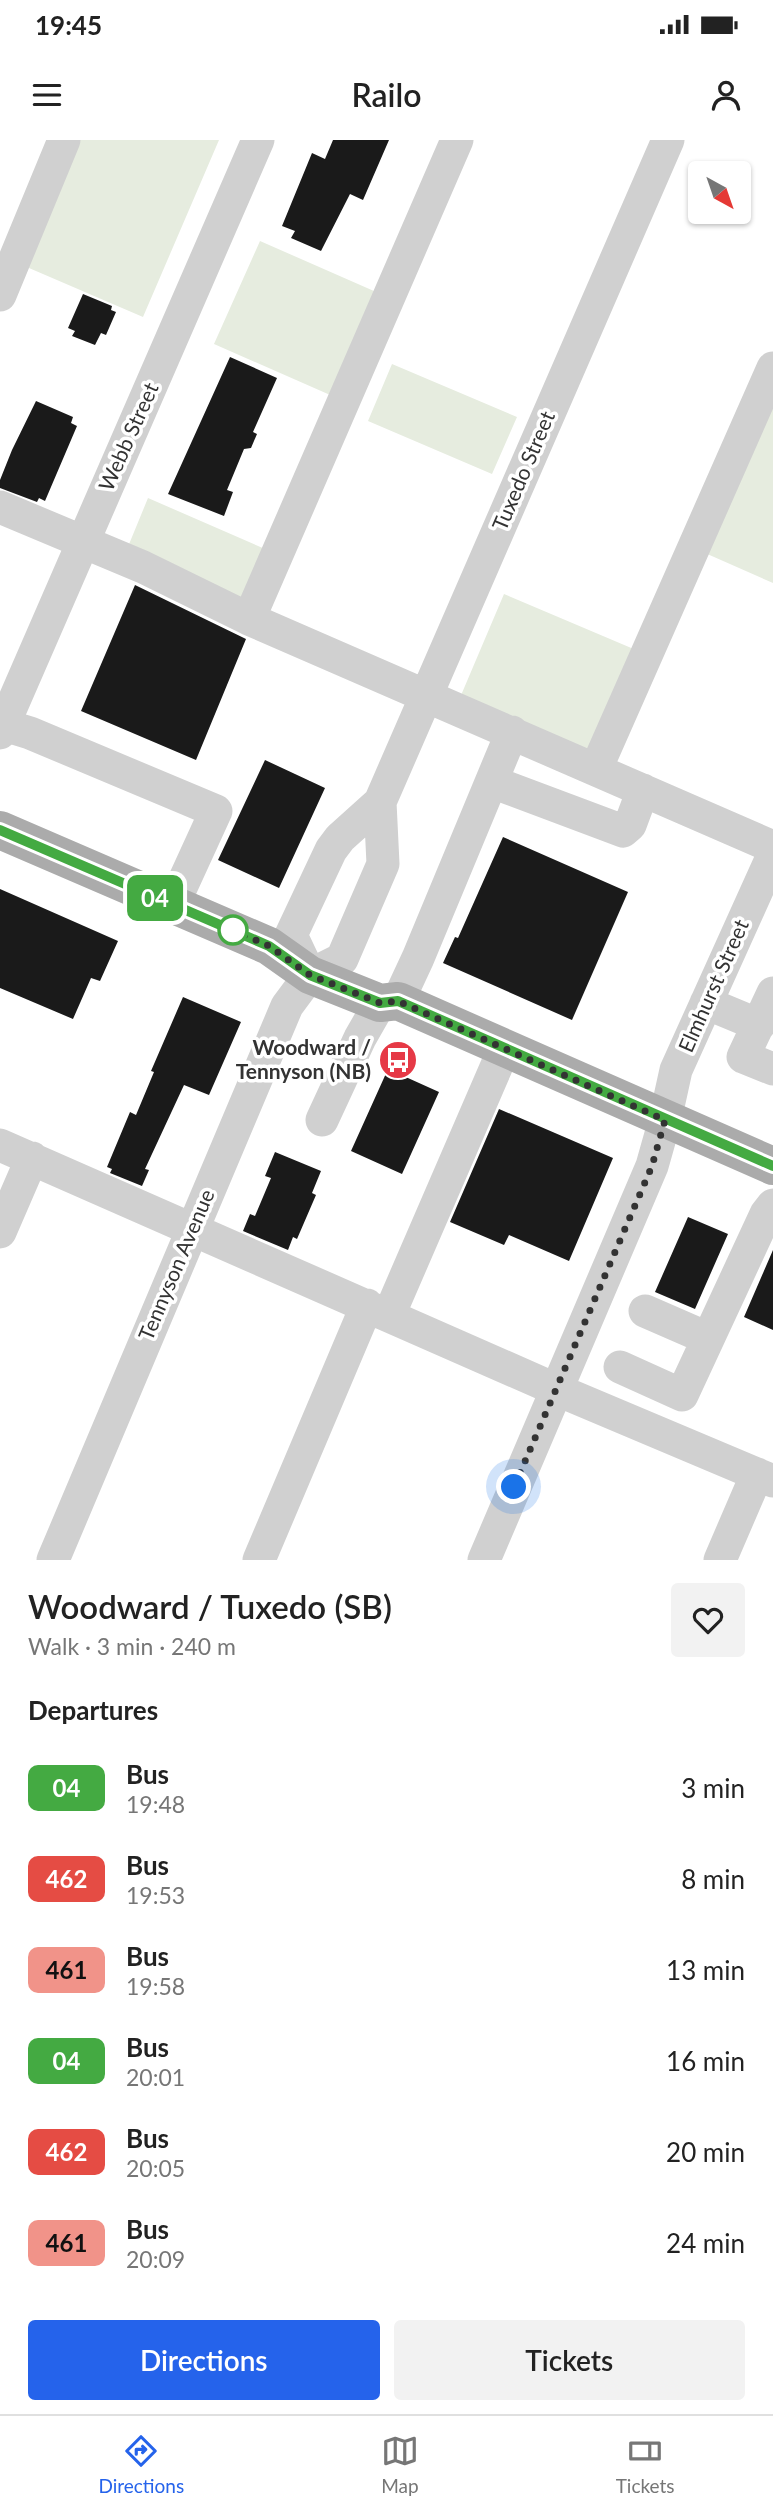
<!DOCTYPE html>
<meta charset="utf-8">
<style>
:root{--surface:#fff;--page:#f2f2f2;--text:#222;--muted:#767676;--line:#e0e0e0;--accent:#2563eb}
body{margin:0;font-family:Lato,sans-serif;background:var(--page);color:var(--text);height:100vh;display:flex;flex-direction:column;font-size:26px;white-space:nowrap}
*{box-sizing:border-box;margin:0}
p{font-size:23px;color:var(--muted)}
.icon{flex:none;width:38px;height:38px;fill:none;stroke:currentColor;stroke-width:2;stroke-linecap:round;stroke-linejoin:round}
.map{position:relative;height:1420px;overflow:hidden}
.side{display:flex;flex-direction:column;background:var(--surface);flex:1}
.side>*{flex:none}
.badge{padding:0 14px;border-radius:10px;font-size:24px;line-height:46px}
.needle{width:46px;rotate:140deg}
.tools{position:absolute;left:688px;top:21px;display:grid;gap:14px}
.tools a{display:grid;place-items:center;width:63px;height:63px;border-radius:7px;background:var(--surface);box-shadow:0 2px 5px #0004;font-size:35px}
.you{position:absolute;width:35px;height:35px;margin:-18px;border:5px solid #fff;border-radius:50%;background:#1a73e8;box-shadow:0 0 0 10px #1a73e833}
.map>.badge{position:absolute;translate:-50% -50%;box-shadow:0 0 0 4px #fff}
h2{padding:0 28px;font-size:26px;line-height:63px}
.round{display:grid;place-items:center;flex:none;width:74px;height:74px;border-radius:7px;background:var(--page)}
.overview{display:flex;align-items:center;justify-content:space-between;height:119px;padding:0 28px}
h1{font-size:33px;font-weight:600;line-height:52px}
.primary-button{display:flex;gap:14px;margin-top:auto;padding:14px 28px}
.primary-button a{flex:1;height:80px;border-radius:7px;background:var(--accent);color:#fff;font-size:28px;font-weight:600;line-height:80px;text-align:center}
.primary-button a+a{background:var(--page);color:var(--text)}
ul{padding:0;list-style:none}
li{display:flex;align-items:center;gap:21px;height:91px;padding:0 28px}
li div{flex:1}
li b{display:block;font-size:26px}
li em{font-style:normal}
li .badge{min-width:77px;font-weight:700;text-align:center}
.status{display:flex;justify-content:space-between;align-items:center;height:49px;padding:0 35px;background:var(--surface);direction:ltr}
.status svg{height:19px;fill:currentColor}
header{display:flex;justify-content:space-between;align-items:center;height:91px;padding:0 28px;background:var(--surface);font-size:32px;font-weight:600}
.menu{display:flex;justify-content:space-around;align-items:center;height:98px;border-top:2px solid var(--line);background:var(--surface);font-size:19px;color:var(--muted)}
.menu a{display:grid;justify-items:center;gap:4px}
.menu .on{color:var(--accent)}
.map>svg:first-child{display:block}
</style>
<div class="status"><b>19:45</b><svg viewBox="0 0 49 12"><path d="M0 12V9h3v3zM5 12V6h3v6zM10 12V3h3v9zM15 12V0h3v12zM26 1h20v11H26zM47 4h2v5h-2z"/></svg></div>
<header><svg class="icon" aria-label="menu" viewBox="0 0 24 24"><path d="M4 6h16M4 12h16M4 18h16"/></svg>Railo<svg class="icon" aria-label="person" viewBox="0 0 24 24"><circle cx="12" cy="8" r="4"/><path d="M4 21q1-7 8-7t8 7"/></svg></header>
<div class="map">
<svg width="773" height="1420" viewBox="0 0 773 1420">
<rect width="100%" height="100%" fill="#fff"/>
<path fill="#e6ecdf" d="M75 0H219L143 177 22 125Z
M260 101 383 155 337 258 214 204Z
M392 224 517 277 492 334 368 281Z
M773 261V443L705 413Z
M148 358 272 412 249 465 125 414Z
M504 454 636 510 590 616 459 560Z"/>
<path fill="#1a1a1a" d="M333 0H389L363 60 350 54 321 111 291 98 295 91 282 86 312 13 325 19Z
M83 154 112 166 111 170 116 172 106 195 101 193 95 205 72 196 75 191 68 188Z
M230 217 277 238 253 292 257 294 251 308 244 309 227 350 233 352 224 376 168 354Z
M36 261 73 277 71 283 77 286 45 361 39 358 37 362 0 348V340L12 310Z
M135 445 246 499 196 620 81 571Z
M265 620 325 648 279 748 218 720Z
M503 697 628 752 572 880 443 823 455 797 458 798Z
M0 749 118 801 100 841 91 838 73 879 0 848Z
M183 857 241 882 209 955 184 945 145 1029 149 1030 142 1046 110 1033 112 1029 107 1027 130 972 136 975 154 932 151 931Z
M388 929 439 952 402 1034 351 1011Z
M499 969 613 1018 569 1121 509 1095 504 1105 450 1082Z
M275 1012 321 1031 312 1053 316 1055 297 1099 293 1097 288 1110 243 1091 250 1074 255 1076 271 1038 265 1036Z
M688 1077 728 1094 695 1169 655 1152Z
M773 1110V1190L744 1177Z"/>
<g fill="none" stroke-linecap="round" stroke-linejoin="round">
<path stroke="#d0d0d0" stroke-width="33" d="M0 155 64 0
M0 367 143 427 249 479 773 707
M249 479 457 0
M4 585 30 593 216 671 173 765
M0 593 258 0
M596 629 773 228
M492 642 623 691 630 685 643 650
M310 835 291 795 331 710 340 698 380 662
M773 853 743 917 773 929
M398 861 418 818 512 592
M706 863 759 885
M322 980 360 898 380 863
M665 980 676 930 773 715
M0 1005 555 1249 773 1341
M0 1092 32 1018
M645 1171 707 1198
M389 1175 504 909
M620 1227 682 1255 766 1074 773 1065
M53 1420 287 866 310 835 342 819 383 724 380 662 668 0
M259 1420 367 1165
M484 1420 652 1026 665 980 671 982
M720 1420 757 1334"/>
<path stroke="#ababab" stroke-width="38" d="M0 690 269 806 310 835 380 863 398 861 773 1026"/>
</g>
<g fill="none" stroke-linecap="round" stroke-linejoin="round">
<defs>
<path id="line" d="M0 690 269 806 310 835 380 863 398 861 773 1026"/>
</defs>
<use href="#line" stroke="#fff" stroke-width="16"/>
<use href="#line" stroke="#44aa42" stroke-width="10"/>
<path stroke="#333" stroke-width="7" stroke-dasharray="0 12.6" d="M233 790 269 806 310 835 380 863 398 861 665 980 652 1026 514 1347"/>
</g>
<defs>
<symbol id="bus-disc" viewBox="-11 -11 22 22"><circle r="9.5" fill="#e63946" stroke="#fff"/><path d="M-5-6H5V4H4V6H2V4H-2V6H-4V4H-5ZM-3.5-4V0h7V-4ZM-3.5 1.2v1.5H-2V1.2ZM2 1.2v1.5H3.5V1.2Z" fill="#fff"/></symbol>
</defs>
<g fill-rule="evenodd">
<use href="#bus-disc" x="376" y="898" width="44" height="44"/>
</g>
<circle fill="#fff" stroke="#44aa42" stroke-width="3.5" cx="233" cy="790" r="14"/>
<g text-anchor="middle" stroke-width="7" stroke-linejoin="round" paint-order="stroke">
<g font-size="21" fill="#333" stroke="#fff">
<text transform="translate(129 297) rotate(-66)" y="7">Webb Street</text>
<text transform="translate(524 331) rotate(-67)" y="7">Tuxedo Street</text>
<text transform="translate(714 846) rotate(-66)" y="7">Elmhurst Street</text>
<text transform="translate(177 1125) rotate(-67)" y="7">Tennyson Avenue</text>
</g>
<g font-size="21" font-weight="bold" fill="#333" stroke="#fff" text-anchor="end">
<text x="371" y="915">Woodward /<tspan x="371" dy="24">Tennyson (NB)</tspan></text>
</g>
</g>
</svg>
<div class="tools">
<a><svg class="needle" viewBox="-14 -14 28 28"><path d="M0-13l5 13h-10z" fill="#e53935"/><path d="M0 13l5-13h-10z" fill="#767676"/></svg></a>
</div>
<div class="you" style="left:514px;top:1347px"></div>
<b class="badge" style="left:155px;top:758px;background:#44aa42;color:#fff">04</b>
</div>
<section class="side">
<div class="overview"><div><h1>Woodward / Tuxedo (SB)</h1><p>Walk · 3 min · 240 m</p></div><a class="round"><svg class="icon" aria-label="heart" viewBox="0 0 24 24"><path d="M12 20l-8-8c-3-5 5-10 8-4 3-6 11-1 8 4z"/></svg></a></div>
<h2>Departures</h2>
<ul>
<li><span class="badge" style="background:#44aa42;color:#fff">04</span><div><b>Bus</b><p>19:48</p></div><em>3 min</em></li>
<li><span class="badge" style="background:#e54c44;color:#fff">462</span><div><b>Bus</b><p>19:53</p></div><em>8 min</em></li>
<li><span class="badge" style="background:#f19389;color:#111">461</span><div><b>Bus</b><p>19:58</p></div><em>13 min</em></li>
<li><span class="badge" style="background:#44aa42;color:#fff">04</span><div><b>Bus</b><p>20:01</p></div><em>16 min</em></li>
<li><span class="badge" style="background:#e54c44;color:#fff">462</span><div><b>Bus</b><p>20:05</p></div><em>20 min</em></li>
<li><span class="badge" style="background:#f19389;color:#111">461</span><div><b>Bus</b><p>20:09</p></div><em>24 min</em></li>
</ul>
<div class="primary-button"><a>Directions</a><a>Tickets</a></div>
</section>
<nav class="menu">
<a class="on"><svg class="icon" aria-label="directions" viewBox="0 0 24 24"><path d="M12 3l9 9-9 9-9-9zM9 14v-3h6M13 9l2 2-2 2"/></svg>Directions</a>
<a><svg class="icon" aria-label="map" viewBox="0 0 24 24"><path d="M3 6l6-2 6 2 6-2v14l-6 2-6-2-6 2zM9 4v14M15 6v14"/></svg>Map</a>
<a><svg class="icon" aria-label="tickets" viewBox="0 0 24 24"><path d="M3 7h18v10H3zM15 7v10"/></svg>Tickets</a>
</nav>
